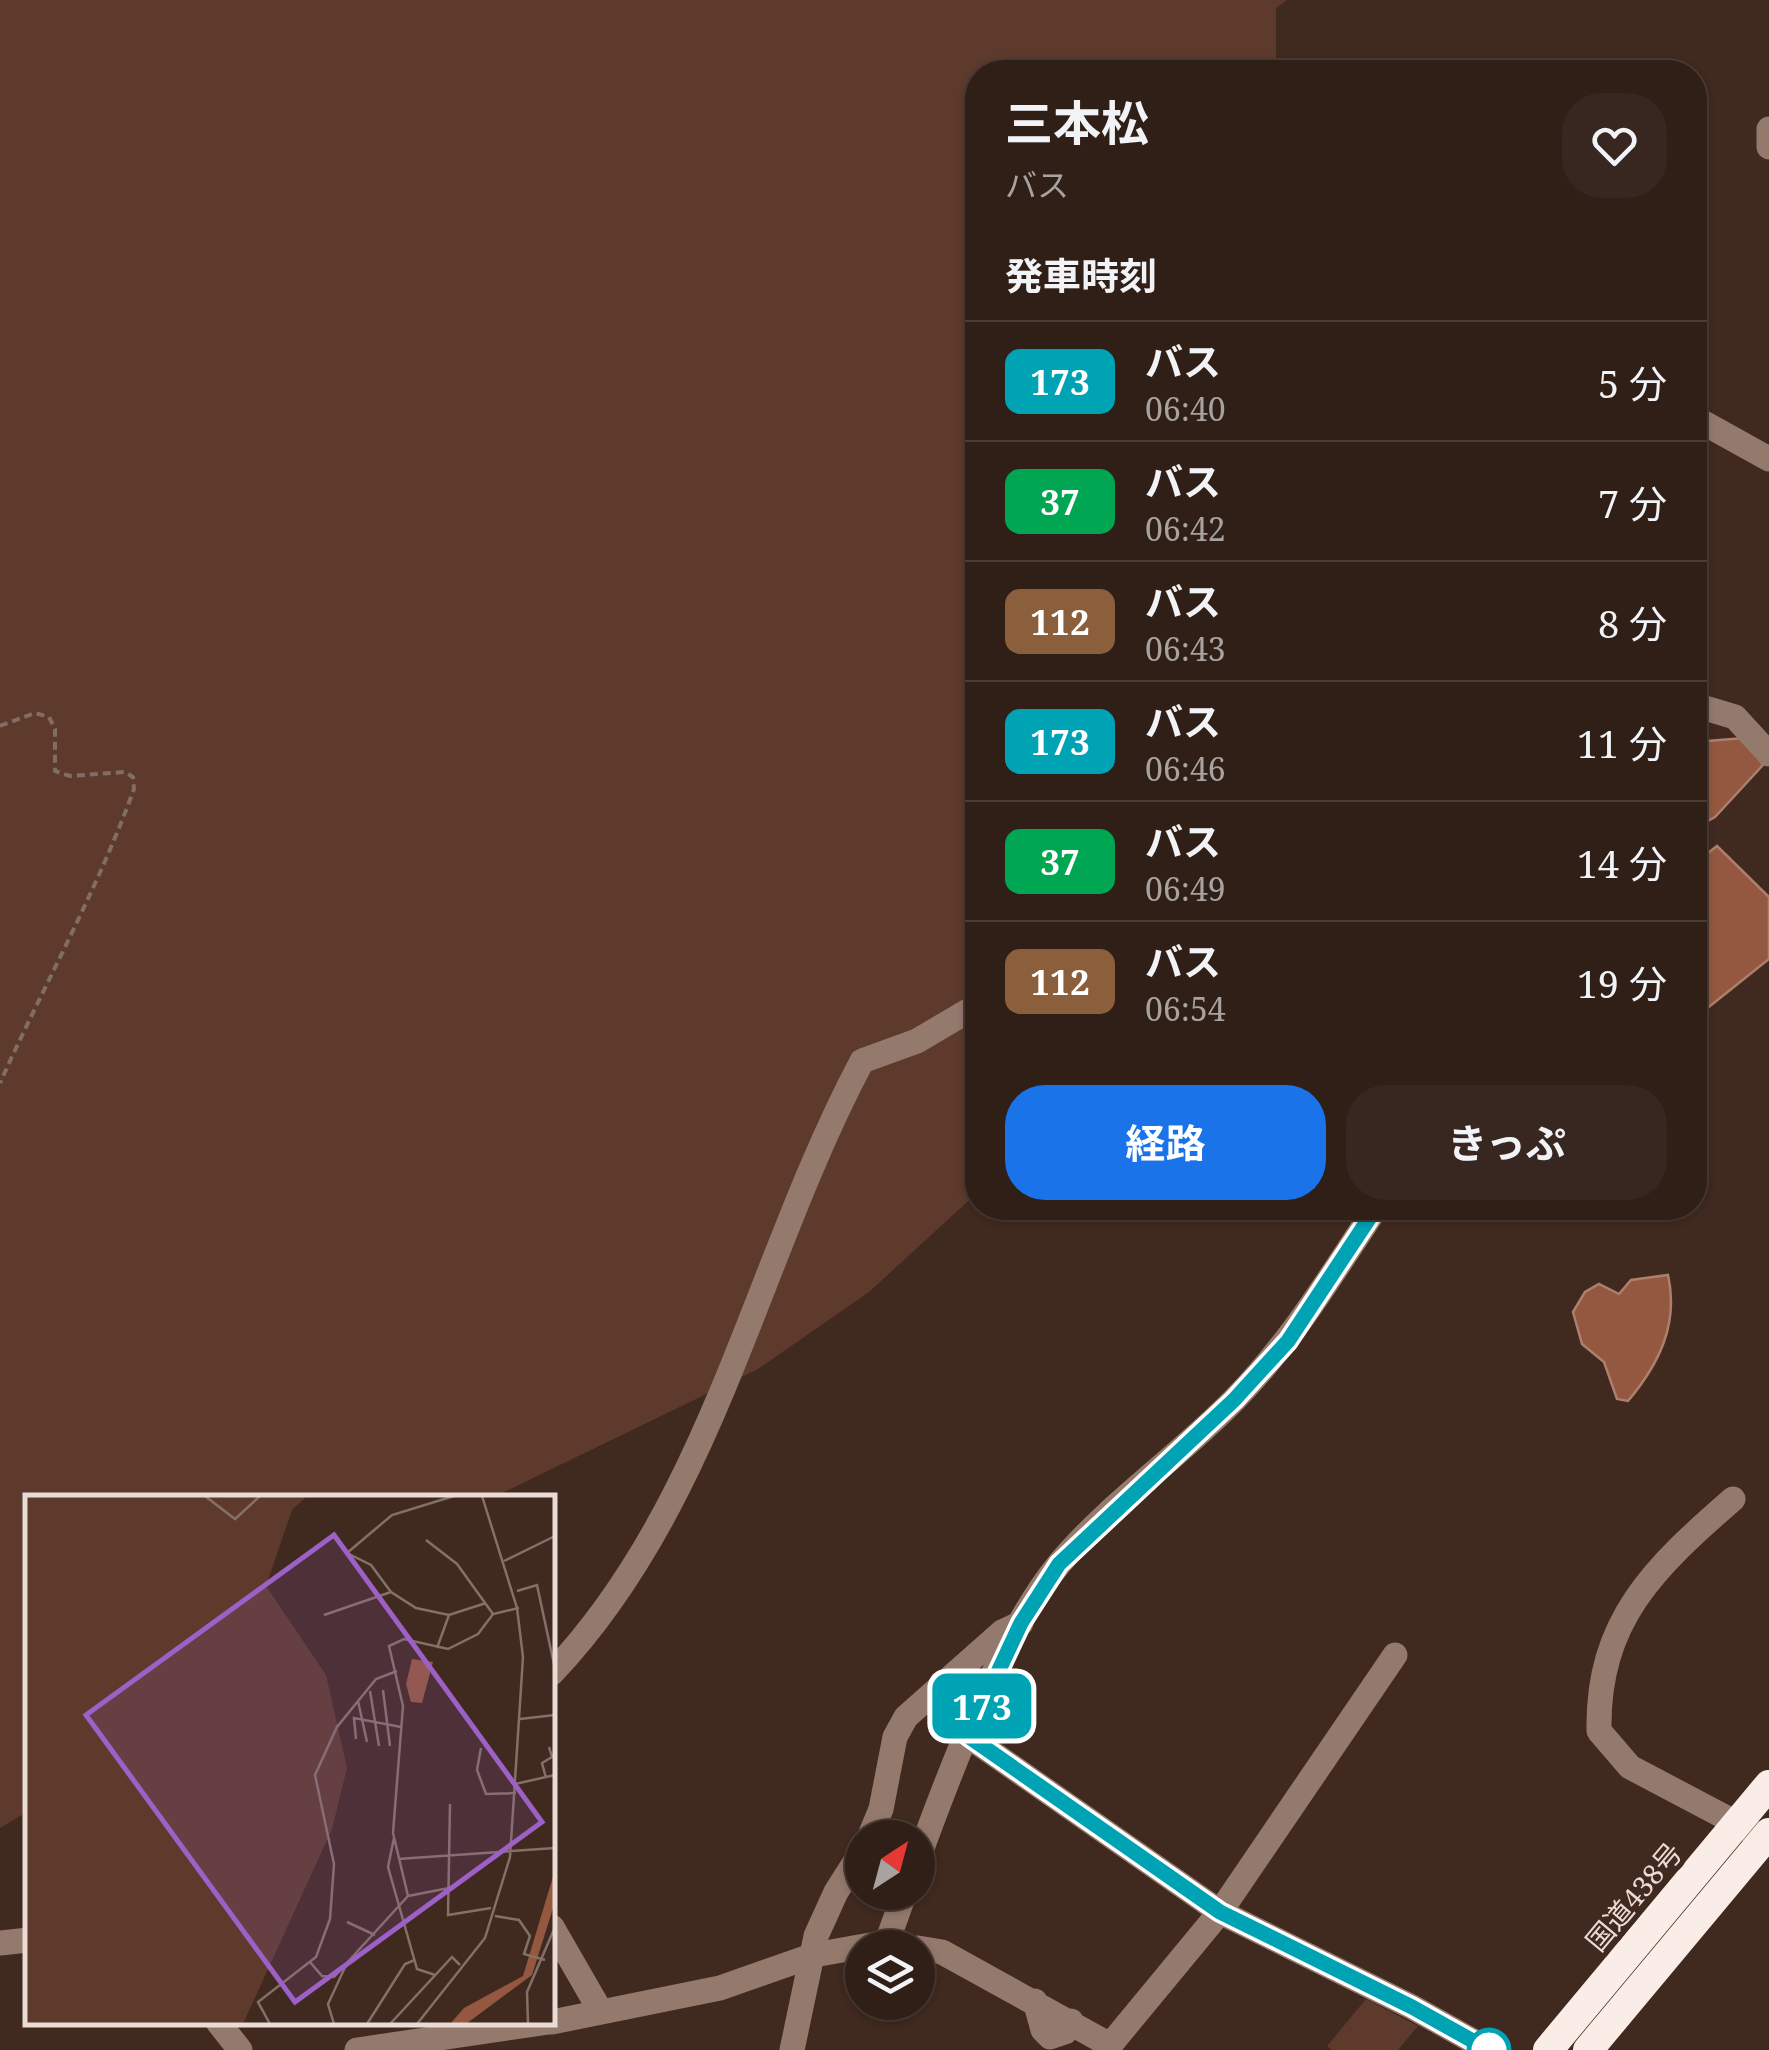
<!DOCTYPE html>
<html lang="ja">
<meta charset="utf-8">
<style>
:root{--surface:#301f17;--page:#382720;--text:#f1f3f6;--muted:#a8a2a1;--line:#4b3d36;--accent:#1a73e8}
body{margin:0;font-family:"Noto Serif","Noto Sans JP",serif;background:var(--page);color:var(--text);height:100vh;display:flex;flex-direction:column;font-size:38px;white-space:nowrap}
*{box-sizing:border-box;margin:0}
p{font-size:32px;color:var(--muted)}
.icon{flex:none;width:55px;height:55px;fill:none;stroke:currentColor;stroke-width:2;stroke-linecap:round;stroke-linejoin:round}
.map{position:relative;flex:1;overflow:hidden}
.drawer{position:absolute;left:965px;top:60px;width:742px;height:1160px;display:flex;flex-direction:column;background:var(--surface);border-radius:40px;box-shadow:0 2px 8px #0004,0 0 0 2px var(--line)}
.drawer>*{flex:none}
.badge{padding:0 20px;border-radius:15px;font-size:35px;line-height:65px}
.needle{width:65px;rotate:36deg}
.fabs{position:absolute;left:845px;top:1820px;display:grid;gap:20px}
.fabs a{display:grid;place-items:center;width:90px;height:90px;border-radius:50%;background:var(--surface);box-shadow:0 2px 8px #0004,0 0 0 2px var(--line);font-size:50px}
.map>.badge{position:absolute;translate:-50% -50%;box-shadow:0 0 0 5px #fff}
h2{padding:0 40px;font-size:38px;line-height:90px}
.round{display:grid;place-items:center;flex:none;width:105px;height:105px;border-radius:40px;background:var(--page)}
.overview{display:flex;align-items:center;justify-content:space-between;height:170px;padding:0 40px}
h1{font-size:48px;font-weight:700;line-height:75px}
.cta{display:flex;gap:20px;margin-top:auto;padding:20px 40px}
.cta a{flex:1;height:115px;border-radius:40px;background:var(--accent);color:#fff;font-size:40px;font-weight:700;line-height:115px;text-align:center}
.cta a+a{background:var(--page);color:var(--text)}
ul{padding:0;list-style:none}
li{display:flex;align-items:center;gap:30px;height:120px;padding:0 40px;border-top:2px solid var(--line)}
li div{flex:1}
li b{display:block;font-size:38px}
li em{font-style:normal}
li .badge{min-width:110px;font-weight:700;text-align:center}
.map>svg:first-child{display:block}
</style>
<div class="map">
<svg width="1769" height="2050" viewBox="0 0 1769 2050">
<rect width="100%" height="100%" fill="#40291f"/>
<path fill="#5d3a2c" d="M0 0H1287L1276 8V72H978L977 1193 869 1292 758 1369 494 1497 28 1498 27 1812 0 1828Z
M1366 1999 1418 2026 1398 2050H1332L1327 2046Z"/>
<path fill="#93583f" stroke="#ad7f6c" stroke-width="2.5" d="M1744 738 1763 765 1715 817 1695 828V753L1707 741Z
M1717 846 1769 897V959L1695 1018V863Z
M1668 1275C1679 1324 1659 1364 1628 1401L1617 1399 1604 1362 1582 1344 1573 1312 1585 1292 1599 1284 1619 1294 1631 1280Z"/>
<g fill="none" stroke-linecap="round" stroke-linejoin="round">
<path stroke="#826d65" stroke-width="4" stroke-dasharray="8 5" stroke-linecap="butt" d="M0 726 35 713 49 717 55 729V771L70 776 125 772 133 777 134 789C97 891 44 985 0 1083"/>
<path stroke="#94796d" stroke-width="25" d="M1769 129V147
M1695 418 1769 459
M1695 705 1735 717 1769 754
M1733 1499C1655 1567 1597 1620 1599 1731L1630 1767 1755 1833
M552 1673C713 1503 755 1262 862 1061L917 1041 978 1005
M968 1736 1220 1912 1412 2007 1489 2050
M869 1838 881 1809 895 1737 906 1717 1002 1632 1021 1623
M918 1859C949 1774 1002 1633 1059 1564 1111 1502 1180 1456 1236 1398 1292 1341 1332 1274 1376 1208
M552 1927 601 2012
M0 1943 28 1940
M918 1948 942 1952 1110 2045
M1035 2001 1043 2030 1050 2037 1065 2032 1071 2021
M218 2022 240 2050
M552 2022 720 1988 814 1955 887 1942 905 1892
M357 2050 549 2022
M792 2050 816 1936 836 1892 862 1851
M1106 2050 1220 1912 1395 1655"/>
<path stroke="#faece7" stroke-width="30" d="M1548 2050 1769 1785
M1588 2050 1769 1833"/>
</g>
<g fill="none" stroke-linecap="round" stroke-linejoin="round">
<defs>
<path id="line" d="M1376 1208 1288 1341 1234 1400 1059 1564 1021 1623 968 1736 1220 1912 1412 2007 1489 2050"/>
</defs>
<use href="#line" stroke="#fff" stroke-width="22"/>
<use href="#line" stroke="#00a3b4" stroke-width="15"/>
</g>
<circle fill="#fff" stroke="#00a3b4" stroke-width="5" cx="1489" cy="2050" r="20"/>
<g text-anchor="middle" stroke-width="10" stroke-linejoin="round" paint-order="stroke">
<g font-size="28" fill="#ebdbd5" stroke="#40291f">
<text transform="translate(1634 1897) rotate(-50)" y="10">国道438号</text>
</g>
</g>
<g transform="translate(25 1495)">
<rect width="530" height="530" fill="#40291f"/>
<path d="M0 1H282L267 15 241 91 301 180 322 273 307 334 218 529H0Z" fill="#5d3a2c"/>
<path d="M387 164 408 167 397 208 386 207 381 189ZM530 375V407L507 480 441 529H425L439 513 498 481Z" fill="#93583f"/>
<path fill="none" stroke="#847068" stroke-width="2.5" d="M180 1 210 24 235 1M429 1 367 20 322 58 346 70 366 97 391 113 424 120 461 108M401 45 432 69 468 119M479 66 530 41M492 96 512 90 530 174M299 120 366 97M412 153 424 120M358 195 365 251M345 196 354 251M333 206 342 247M495 224 530 220M331 244 329 223 376 232M456 253 452 275 461 299 491 298M521 283 517 268 527 262 524 252M490 289 530 280M425 309 423 420 466 413M369 343 363 372 392 474 410 480M373 364 530 353M383 401 424 393M470 421 494 425 505 441 499 459 520 465M322 427 350 440M285 467 297 481 309 482 383 401 368 338 378 211 364 151 379 144 423 154 453 139 468 119 494 113M245 529 233 507 291 462 305 424 309 369 290 280 312 232 351 184 372 176M309 529 303 509 322 468M342 529 380 469 390 465M365 529 427 462 435 470M392 529 460 443 485 362 498 162 492 113 457 1M503 529 502 497 530 432"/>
<path fill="#9d60c6" fill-opacity="0.15" stroke="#9d60c6" stroke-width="5" d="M309 40 517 327 270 507 61 220Z"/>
<rect width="530" height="530" fill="none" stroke="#ebdbd5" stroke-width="5"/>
</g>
</svg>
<div class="fabs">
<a><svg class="needle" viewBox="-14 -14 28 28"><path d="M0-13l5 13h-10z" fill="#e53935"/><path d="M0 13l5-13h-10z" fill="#a8a2a1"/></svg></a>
<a><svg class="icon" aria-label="layers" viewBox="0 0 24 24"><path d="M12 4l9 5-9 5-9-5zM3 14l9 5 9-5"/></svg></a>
</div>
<b class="badge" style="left:982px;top:1706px;background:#00a3b4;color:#fff">173</b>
<section class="drawer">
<div class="overview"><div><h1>三本松</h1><p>バス</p></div><a class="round"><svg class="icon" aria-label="heart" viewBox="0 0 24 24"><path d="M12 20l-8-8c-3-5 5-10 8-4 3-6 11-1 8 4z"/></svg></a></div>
<h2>発車時刻</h2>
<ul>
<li><span class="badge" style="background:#00a3b4;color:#fff">173</span><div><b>バス</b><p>06:40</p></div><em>5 分</em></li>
<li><span class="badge" style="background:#00a651;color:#fff">37</span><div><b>バス</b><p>06:42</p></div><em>7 分</em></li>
<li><span class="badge" style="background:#8b5e3c;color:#fff">112</span><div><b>バス</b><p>06:43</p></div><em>8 分</em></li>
<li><span class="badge" style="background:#00a3b4;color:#fff">173</span><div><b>バス</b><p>06:46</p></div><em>11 分</em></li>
<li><span class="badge" style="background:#00a651;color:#fff">37</span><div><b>バス</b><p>06:49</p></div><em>14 分</em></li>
<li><span class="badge" style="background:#8b5e3c;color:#fff">112</span><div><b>バス</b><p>06:54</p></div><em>19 分</em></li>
</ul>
<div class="cta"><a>経路</a><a>きっぷ</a></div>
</section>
</div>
